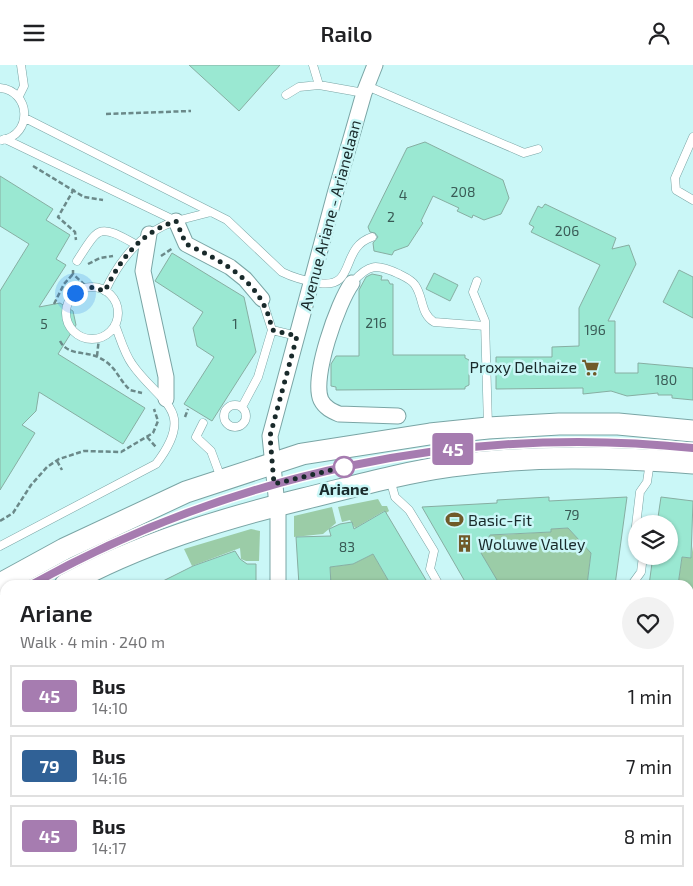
<!DOCTYPE html>
<meta charset="utf-8">
<style>
:root{--surface:#fff;--page:#f2f2f2;--text:#202124;--muted:#757577;--line:#e0e0e0}
body{margin:0;font-family:"Exo 2",sans-serif;background:var(--page);color:var(--text);height:100vh;display:flex;flex-direction:column;font-size:19px;white-space:nowrap}
*{box-sizing:border-box;margin:0}
p{font-size:16px;color:var(--muted)}
.icon{flex:none;width:28px;height:28px;fill:none;stroke:currentColor;stroke-width:2;stroke-linecap:round;stroke-linejoin:round}
.map{position:relative;flex:1;overflow:hidden}
.sheet{position:absolute;left:0px;top:515px;width:694px;height:306px;display:flex;flex-direction:column;background:var(--surface);border-radius:15px 15px 0 0;box-shadow:0 1px 4px #0004}
.sheet>*{flex:none}
.badge{padding:0 10px;border-radius:4px;font-size:18px;line-height:32px}
.tools{position:absolute;left:628px;top:450px;display:grid;gap:10px}
.tools a{display:grid;place-items:center;width:50px;height:50px;border-radius:50%;background:var(--surface);box-shadow:0 1px 4px #0004;font-size:25px}
.you{position:absolute;width:25px;height:25px;margin:-12px;border:4px solid #fff;border-radius:50%;background:#1a73e8;box-shadow:0 0 0 8px #1a73e833}
.map>.badge{position:absolute;translate:-50% -50%;box-shadow:0 0 0 2px #fff}
.round{display:grid;place-items:center;flex:none;width:52px;height:52px;border-radius:26px;background:var(--page)}
.summary{display:flex;align-items:center;justify-content:space-between;height:85px;padding:0 20px}
h1{font-size:24px;font-weight:600;line-height:38px}
ul{padding:0;list-style:none}
li{display:flex;align-items:center;gap:15px;height:62px;margin:0 10px 8px;padding:0 10px;border:2px solid var(--line);border-radius:0px}
li div{flex:1}
li b{display:block;font-size:19px}
li em{font-style:normal}
li .badge{min-width:55px;font-weight:700;text-align:center}
header{display:flex;justify-content:space-between;align-items:center;height:65px;padding:0 20px;background:var(--surface);font-size:22px;font-weight:600}
.map>svg:first-child{display:block}
</style>
<header><svg class="icon" aria-label="menu" viewBox="0 0 24 24"><path d="M4 6h16M4 12h16M4 18h16"/></svg>Railo<svg class="icon" aria-label="person" viewBox="0 0 24 24"><circle cx="12" cy="8" r="4"/><path d="M4 21q1-7 8-7t8 7"/></svg></header>
<div class="map">
<svg width="693" height="821" viewBox="0 0 693 821">
<rect width="100%" height="100%" fill="#caf7f7"/>
<path fill="#9bcca7" d="M378 434 382 441H387L389 446 386 448 384 446 355 463 350 455 342 457 338 442Z
M332 442 336 458 323 469 294 472V451Z
M568 463 591 488 587 520H497L481 488 492 467 500 470 551 467V464Z
M251 464 260 466 259 496H246L241 494 240 483 192 501 184 484Z
M693 481V557L689 555V520H678L682 492 691 493Z
M373 489 391 520H331L330 502 353 499Z
M693 692V780L689 783V695Z
M5 798V816H99L102 821H0V801Z
M379 816H633L628 821H380Z"/>
<path fill="#9ae8d2" stroke="#87aea2" d="M189 0H280L239 46Z
M425 77 503 115 509 133 501 149 484 155 473 150 472 153 457 146 459 143 433 131 421 156 423 158 408 181 394 186 392 190 374 186 373 178 378 172 375 168 370 167 368 162 407 83Z
M0 111 53 144 46 155 70 170 56 194 66 200 39 242 60 238 73 246 76 260 58 289 145 343 123 379 39 327 36 346 22 360 35 368 0 425V226L29 179 0 161Z
M545 139 616 173 612 184 629 180 636 199 608 256H615V308H638V298L693 303V335L672 333V330H658V328L627 331 611 326 583 329V323L496 324V292H552V282L579 281V243L600 200 531 167 534 162 529 159 538 141 542 143Z
M172 188 244 232 256 287 212 356 184 339 214 292 197 281 193 263 203 247 155 216Z
M679 205 693 212V253L663 237Z
M434 208 458 220 450 236 426 224Z
M372 209 382 211 381 215H388L390 219H393V290H465V293L469 295V320L465 322V324L336 325V322L331 321V299L336 291H359V225L366 212Z
M549 432V436L627 432 615 520H587L591 488 568 463 551 464V467L490 470 481 488 500 520H467L422 442 497 438V435Z
M661 432 693 436 691 493 682 492 678 520H649L653 491H669V459H657Z
M385 446 429 520H391L373 489 353 499 330 502 331 520H299L296 472 331 471 329 464 340 459 352 457 354 464Z
M235 486 240 494 247 499H256V520H155L193 501Z"/>
<g fill="none" stroke-linecap="round" stroke-linejoin="round">
<defs>
<path id="lane" d="M313 0 319 20 364 28
M367 21 524 88 538 84
M0 23C31 26 33 70 2 75
M286 30 299 22 319 20
M19 31 24 21 21 0
M25 53 227 155 282 207C294 213 306 216 319 218 357 224 339 183 372 172
M693 72 675 113 676 125 693 135
M5 74 176 156 211 147
M77 196C99 162 98 158 135 179
M477 216 473 227 485 256 488 361
M352 218C369 198 377 199 399 209 405 212 412 215 415 220 424 233 420 248 434 257L485 261
M66 248a26 26 0 1 1 52 0a26 26 0 1 1-52 0Z
M105 226C120 194 141 167 176 156
M272 265 297 271
M224 351a11 11 0 1 1 22 0a11 11 0 1 1-22 0Z
M242 342 258 312 272 265 262 234
M203 358 196 372 211 386 221 413
M390 414 395 432 409 445 434 486 430 504 439 520
M636 471 635 469 640 427 647 417 650 397
M0 481 156 399C198 344 159 338 132 299 124 288 120 272 115 260
M633 518 641 507 643 491
M31 520C233 409 464 358 693 383
M0 537 5 534"/>
<path id="street" d="M176 156 186 179 230 202 245 214 262 234
M149 169 143 206 166 312V334
M352 218C338 237 311 313 321 335 325 343 332 346 339 349L398 351
M278 520V450L270 371 335 129 364 28 375 0
M0 600 5 610
M689 628 693 621
M115 816 118 821
M325 816 326 821
M157 821 166 816"/>
<path id="secondary" d="M0 519 64 484 186 427 302 389 430 369 488 363 559 359H618L693 366
M65 520C139 479 221 454 303 434 352 422 401 408 451 401 531 390 612 392 693 398
M0 556 5 553"/>
</defs>
<use href="#lane" stroke="#7aa5a5" stroke-width="9"/>
<use href="#street" stroke="#7aa5a5" stroke-width="17"/>
<use href="#secondary" stroke="#7aa5a5" stroke-width="23"/>
<path stroke="#6b8989" stroke-width="2.5" stroke-dasharray="5 2.5" stroke-linecap="butt" d="M106 49 191 46
M33 101 84 132 103 135
M74 124 58 152 75 167 76 175
M161 191 173 183
M88 199 100 193 113 191
M73 205V209L88 223
M54 239 64 219 73 209
M60 276C68 291 85 286 98 292 117 301 117 313 130 325L142 328
M97 291 99 273
M185 352 188 344
M147 372 156 382
M57 396 62 405
M0 456 13 448 31 420 47 402 59 394 84 386 121 387 153 368 158 356 154 344
M689 742 693 738
M0 789 5 786
M593 821 597 816"/>
<use href="#lane" stroke="#fff" stroke-width="8"/>
<use href="#street" stroke="#fff" stroke-width="15"/>
<use href="#secondary" stroke="#fff" stroke-width="21"/>
</g>
<g fill="none" stroke-linecap="round" stroke-linejoin="round">
<defs>
<path id="line" d="M31 520C232 408 464 359 693 383"/>
</defs>
<use href="#line" stroke="#fff" stroke-width="11"/>
<use href="#line" stroke="#a67cb0" stroke-width="8"/>
<path stroke="#192a2b" stroke-width="5" stroke-dasharray="0 9" d="M75 228 90 222 105 226C120 194 141 167 176 156L186 179C226 198 264 218 272 265L297 271 270 371 274 419 344 402"/>
</g>
<defs>
<symbol id="supermarket-bare" viewBox="-9 -9 18 18"><path d="M-6-5.5h2.5l.6 2H6L4.5 2H-2.5L-4.4-4H-6ZM-1.5 3.2a1.3 1.3 0 1 0 .1 0ZM3 3.2a1.3 1.3 0 1 0 .1 0Z" fill="#705a29" stroke="#caf7f7" stroke-width="2.5" paint-order="stroke"/></symbol>
<symbol id="stadium-bare" viewBox="-9 -9 18 18"><path d="M0-5a6.5 5 0 1 0 0 10a6.5 5 0 1 0 0-10ZM-3.5-1.8h7v3.6h-7Z" fill="#705a29" stroke="#caf7f7" stroke-width="2.5" paint-order="stroke"/></symbol>
<symbol id="building-bare" viewBox="-9 -9 18 18"><path d="M-4-6H4V6H1V3H-1V6H-4ZM-2.5-4.3h1.7v1.8h-1.7ZM.8-4.3h1.7v1.8H.8ZM-2.5-1h1.7V.8h-1.7ZM.8-1h1.7V.8H.8Z" fill="#705a29" stroke="#caf7f7" stroke-width="2.5" paint-order="stroke"/></symbol>
</defs>
<g fill-rule="evenodd">
<use href="#supermarket-bare" x="578" y="290" width="25" height="25"/>
<use href="#stadium-bare" x="442" y="442" width="25" height="25"/>
<use href="#building-bare" x="452" y="466" width="25" height="25"/>
</g>
<circle fill="#fff" stroke="#a67cb0" stroke-width="2.5" cx="344" cy="402" r="10"/>
<g text-anchor="middle" stroke-width="5" stroke-linejoin="round" paint-order="stroke">
<g font-size="14" fill="#395a55">
<text x="463" y="132">208</text>
<text x="403" y="135">4</text>
<text x="391" y="157">2</text>
<text x="567" y="171">206</text>
<text x="376" y="263">216</text>
<text x="44" y="264">5</text>
<text x="235" y="264">1</text>
<text x="595" y="270">196</text>
<text x="666" y="320">180</text>
<text x="572" y="455">79</text>
<text x="347" y="487">83</text>
</g>
<g font-size="16" fill="#192a2b" stroke="#caf7f7">
<text transform="translate(330 150) rotate(-75)" y="6">Avenue Ariane - Arianelaan</text>
</g>
<g font-size="16" fill="#192a2b" stroke="#caf7f7" text-anchor="start">
<text x="577" y="308" text-anchor="end">Proxy Delhaize</text>
<text x="468" y="461">Basic-Fit</text>
<text x="478" y="485">Woluwe Valley</text>
</g>
<g font-size="16" font-weight="bold" fill="#192a2b" stroke="#caf7f7">
<text x="344" y="430">Ariane</text>
</g>
</g>
</svg>
<div class="tools">
<a><svg class="icon" aria-label="layers" viewBox="0 0 24 24"><path d="M12 4l9 5-9 5-9-5zM3 14l9 5 9-5"/></svg></a>
</div>
<div class="you" style="left:75px;top:228px"></div>
<b class="badge" style="left:453px;top:384px;background:#a67cb0;color:#fff">45</b>
<section class="sheet">
<div class="summary"><div><h1>Ariane</h1><p>Walk · 4 min · 240 m</p></div><a class="round"><svg class="icon" aria-label="heart" viewBox="0 0 24 24"><path d="M12 20l-8-8c-3-5 5-10 8-4 3-6 11-1 8 4z"/></svg></a></div>
<ul>
<li><span class="badge" style="background:#a67cb0;color:#fff">45</span><div><b>Bus</b><p>14:10</p></div><em>1 min</em></li>
<li><span class="badge" style="background:#306196;color:#fff">79</span><div><b>Bus</b><p>14:16</p></div><em>7 min</em></li>
<li><span class="badge" style="background:#a67cb0;color:#fff">45</span><div><b>Bus</b><p>14:17</p></div><em>8 min</em></li>
</ul>
</section>
</div>
